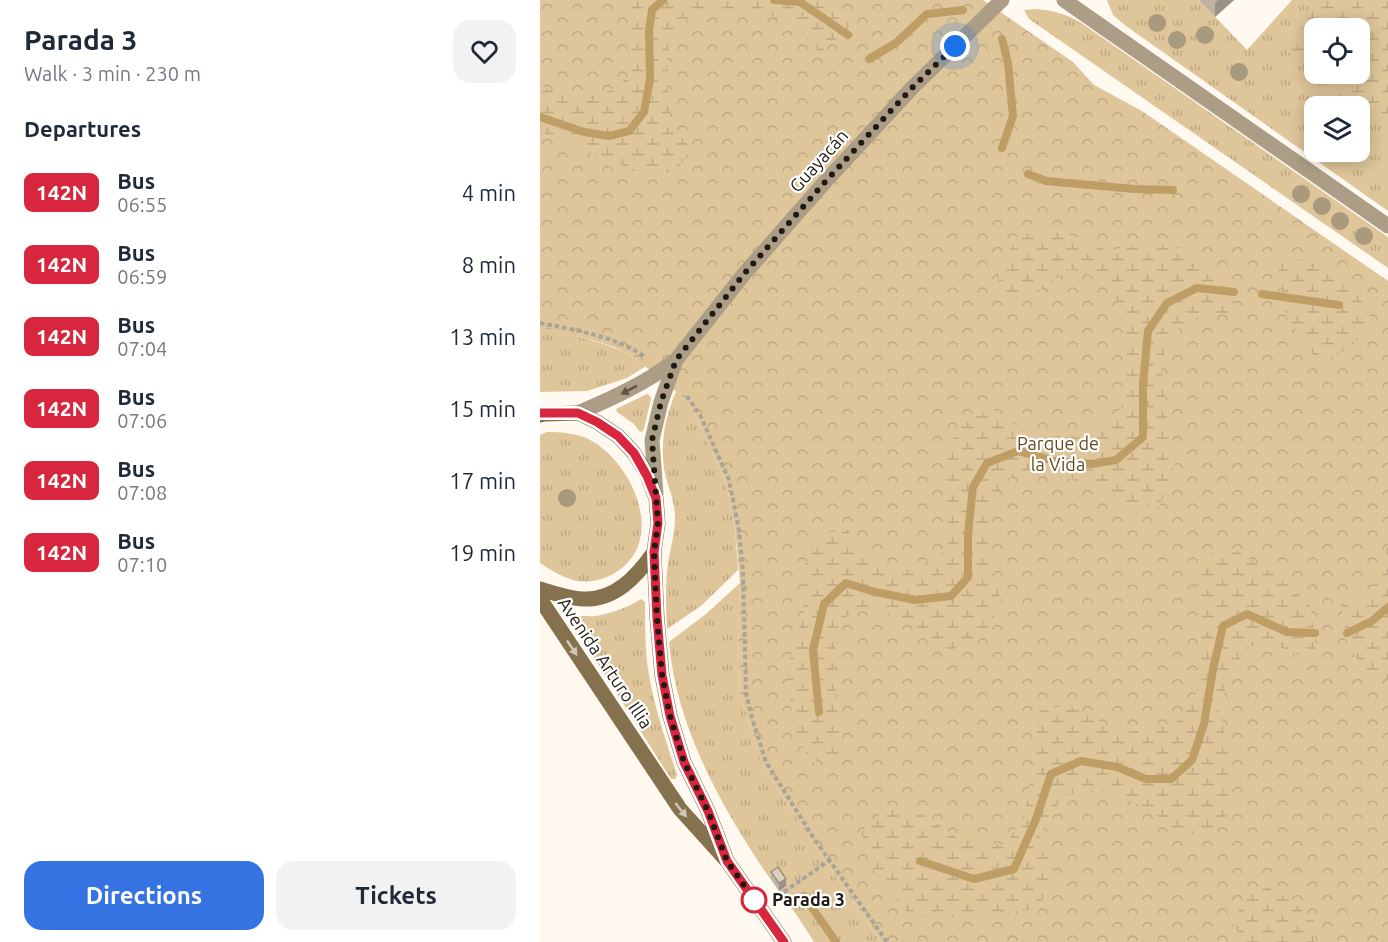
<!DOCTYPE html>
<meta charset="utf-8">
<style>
:root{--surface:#fff;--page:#f2f2f3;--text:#1f2937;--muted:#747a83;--accent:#3573e2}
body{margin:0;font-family:Ubuntu,sans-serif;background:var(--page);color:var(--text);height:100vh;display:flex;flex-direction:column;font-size:22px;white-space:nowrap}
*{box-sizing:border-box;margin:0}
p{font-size:20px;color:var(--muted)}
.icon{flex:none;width:33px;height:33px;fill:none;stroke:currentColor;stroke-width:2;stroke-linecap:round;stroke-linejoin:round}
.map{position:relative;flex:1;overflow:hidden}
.panel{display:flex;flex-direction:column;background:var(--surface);width:540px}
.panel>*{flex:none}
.badge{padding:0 12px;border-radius:9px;font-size:21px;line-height:39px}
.tools{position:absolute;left:764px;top:18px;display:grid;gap:12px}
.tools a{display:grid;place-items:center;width:66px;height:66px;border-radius:12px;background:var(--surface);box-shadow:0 3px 15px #0003;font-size:30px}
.you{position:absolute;width:30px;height:30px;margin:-15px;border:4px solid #fff;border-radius:50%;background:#1a73e8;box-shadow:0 0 0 9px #1a73e833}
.map>.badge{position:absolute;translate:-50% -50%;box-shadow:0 0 0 3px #fff}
h2{padding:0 24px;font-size:22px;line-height:54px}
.round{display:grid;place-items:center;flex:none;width:63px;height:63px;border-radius:18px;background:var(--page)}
.headline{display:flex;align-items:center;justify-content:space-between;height:102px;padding:0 24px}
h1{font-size:28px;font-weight:700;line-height:45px}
.action{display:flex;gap:12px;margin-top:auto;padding:12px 24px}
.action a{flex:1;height:69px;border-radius:18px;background:var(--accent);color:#fff;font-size:24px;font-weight:700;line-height:69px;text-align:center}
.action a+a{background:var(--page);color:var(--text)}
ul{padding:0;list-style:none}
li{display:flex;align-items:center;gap:18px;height:72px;padding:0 24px}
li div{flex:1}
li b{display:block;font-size:22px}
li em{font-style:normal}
li .badge{min-width:66px;font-weight:700;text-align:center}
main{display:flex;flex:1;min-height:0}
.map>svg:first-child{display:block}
</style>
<main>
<section class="panel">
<div class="headline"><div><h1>Parada 3</h1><p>Walk · 3 min · 230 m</p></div><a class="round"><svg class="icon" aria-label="heart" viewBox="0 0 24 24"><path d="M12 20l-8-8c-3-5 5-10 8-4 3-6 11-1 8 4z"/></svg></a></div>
<h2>Departures</h2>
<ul>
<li><span class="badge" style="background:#d7263d;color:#fff">142N</span><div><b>Bus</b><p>06:55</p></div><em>4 min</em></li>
<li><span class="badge" style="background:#d7263d;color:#fff">142N</span><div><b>Bus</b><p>06:59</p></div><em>8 min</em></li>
<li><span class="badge" style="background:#d7263d;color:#fff">142N</span><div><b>Bus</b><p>07:04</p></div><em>13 min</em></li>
<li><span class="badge" style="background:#d7263d;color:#fff">142N</span><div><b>Bus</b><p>07:06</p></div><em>15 min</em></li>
<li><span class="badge" style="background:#d7263d;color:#fff">142N</span><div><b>Bus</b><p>07:08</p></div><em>17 min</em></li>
<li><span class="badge" style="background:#d7263d;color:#fff">142N</span><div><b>Bus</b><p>07:10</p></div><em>19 min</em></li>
</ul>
<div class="action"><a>Directions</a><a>Tickets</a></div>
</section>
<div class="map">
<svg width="848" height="942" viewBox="0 0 848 942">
<defs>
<pattern id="grass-tufts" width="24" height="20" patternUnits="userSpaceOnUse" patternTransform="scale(1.5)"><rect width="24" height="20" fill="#dec59a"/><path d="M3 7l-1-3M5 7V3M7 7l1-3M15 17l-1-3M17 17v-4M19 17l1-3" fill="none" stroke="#bea984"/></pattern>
<pattern id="forest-crowns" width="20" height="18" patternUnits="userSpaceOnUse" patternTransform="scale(1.5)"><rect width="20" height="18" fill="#dec59a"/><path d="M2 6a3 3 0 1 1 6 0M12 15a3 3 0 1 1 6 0" fill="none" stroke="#bea984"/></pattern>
<pattern id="wetland-marsh" width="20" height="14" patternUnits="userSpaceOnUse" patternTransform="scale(1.5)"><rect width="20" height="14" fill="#dec59a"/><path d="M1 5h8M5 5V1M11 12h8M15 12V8" fill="none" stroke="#bea984"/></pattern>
</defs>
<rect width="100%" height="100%" fill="#fff9f0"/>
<path fill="url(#grass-tufts)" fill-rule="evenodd" d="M567 0H659L707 50 752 0H848V211L586 26 573 15ZM774 28H819V74H774ZM774 106H819V152H774Z
M496 9C514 11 524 13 540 22L848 237V268L489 19 484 10Z
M0 328C37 337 75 342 106 366L87 378 47 391 0 392Z
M136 392 145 399 157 420 186 481 195 529 198 570 161 606 127 629C126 607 125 586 128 564 130 549 135 534 135 518 135 504 130 491 126 478 119 449 124 419 136 392Z
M107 394 110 396 111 399 104 429 102 432 99 431 94 424 77 412 76 409Z
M7 432C20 432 32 433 44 437 80 452 111 505 99 543 91 570 59 587 33 580 21 576 10 570 0 563V435Z
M200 583 198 631 200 694 222 764 270 839 341 942H274C257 913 235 887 216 858 174 793 136 721 129 642L166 614Z
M101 599 105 602C105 622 105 642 107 662 112 701 125 738 137 775L135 779H131L30 620 32 617C40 615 48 617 56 616 72 613 87 608 101 599Z"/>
<path fill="url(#forest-crowns)" d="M0 0H443L533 62 554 85 602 111 848 281V942H341L270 839 222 764 200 694 198 631 200 583 195 529 186 481 157 420 145 399 95 358 74 347 52 340 0 328Z"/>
<path fill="url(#wetland-marsh)" d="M88 0H295L314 23 280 53 260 31 241 19 202 10 164 11 136 25 127 56 128 91 131 121 150 148 139 168 116 177 56 156 20 138 0 132V86L37 99 67 92 89 77 93 43 88 11Z
M779 0H848V120L780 74H819V28H774V69L747 51Z
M524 232 568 251 607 242 646 249 683 276 699 318 667 311 635 331 621 362 626 411 635 464 620 506 584 509 544 483 495 468 465 480 449 510 453 564 461 604 443 635 409 651 363 618 329 609 301 619 294 653 296 701 304 755 270 763 253 726 247 667 263 617 265 566 279 534 308 530 327 560 375 571 408 549 407 505 402 458 423 420 452 409 496 438 541 436 581 409 587 372 583 311 562 279 530 269 501 289 470 304 457 277 478 234Z
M776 259 817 293 832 319 811 348 779 363 746 316 737 261Z
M848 541V680L828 672 808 647 801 604 824 595 841 579Z
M694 549 737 576 770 604 778 663 740 647 710 646 690 673 679 708 690 762 693 805 674 836 639 833 609 809 559 789 523 796 499 835 516 877 497 909 418 917 371 916 335 875 321 832 347 807 375 809 422 841 465 845 485 815 500 711 528 705 582 733 635 724 656 693 659 638 656 582 670 554Z
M727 887 751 900 776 923 775 942H704L693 924 704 897Z"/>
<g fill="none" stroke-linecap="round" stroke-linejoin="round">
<path stroke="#be9e65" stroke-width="8" d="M234 0 260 2 308 35
M462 39 468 63 473 116 462 148
M329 59 356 43 387 14 423 10
M0 117 44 132 69 136 89 131 104 112 110 79 109 31 112 10 123 0
M488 174 506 181 594 189 633 190
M722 294 799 305
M807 633 832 621 848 607
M279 712 273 650 284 604 306 583 331 591 375 600 411 596 428 577V534L433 487 447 463 478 451 514 461 552 464 576 460 603 437V384L608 331 627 303 657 288 694 292
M380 861 434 879 474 869 496 819 511 774 541 761 577 767 606 779H631L652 760 664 724 673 669 683 626 707 614 747 632 775 633
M264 896 296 942"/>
<path stroke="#a9a49b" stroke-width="4" stroke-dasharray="4.5 3" stroke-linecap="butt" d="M0 323C36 330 73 336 104 356
M147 396 161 417 189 480 199 530 203 572 206 693 212 718 226 762 273 837 347 942
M238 896 290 860"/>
<path stroke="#ac9e86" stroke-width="15" d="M524 0 848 226
M38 413C73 398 106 383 136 360L204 274 285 182 372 88 462 0
M116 494 112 440 121 402 136 360"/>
<path stroke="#86714e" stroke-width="15" d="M0 415 4 414 38 413 57 422 78 436 94 453 107 475 116 498 118 523 114 552 117 618 122 675 130 716 144 762 168 811 187 861
M0 589C13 593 28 598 42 599 75 601 97 576 114 552
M0 599 140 809 187 861 244 942"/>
</g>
<g fill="#a9997d">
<circle cx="617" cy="23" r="9"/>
<circle cx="665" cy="35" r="9"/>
<circle cx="637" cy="40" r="9"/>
<circle cx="699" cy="72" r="9"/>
<circle cx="761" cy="194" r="9"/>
<circle cx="782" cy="206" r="9"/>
<circle cx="800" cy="221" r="9"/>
<circle cx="824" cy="236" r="9"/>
<circle cx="27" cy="498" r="9"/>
</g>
<path fill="#bfb4a1" d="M659 0H694L675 17Z
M231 872 246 886 239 891 231 879Z"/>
<path fill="#9b9283" d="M678 0H694L675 17V3Z
M246 879V886L239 891V883Z"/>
<path fill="#ded1bb" stroke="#9b9283" stroke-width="1.5" d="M238 867 246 879 239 883 231 872Z"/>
<defs><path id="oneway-solid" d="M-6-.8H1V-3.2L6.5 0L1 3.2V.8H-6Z" transform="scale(1.5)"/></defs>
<use fill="#5e5546" href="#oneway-solid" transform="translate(89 390) rotate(153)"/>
<g fill="#cfc6b8">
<use href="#oneway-solid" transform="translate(32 648) rotate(56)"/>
<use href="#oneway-solid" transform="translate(141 810) rotate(51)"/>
</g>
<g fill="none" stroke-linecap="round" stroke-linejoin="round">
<defs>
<path id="line" d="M0 413H38L57 422 78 436 94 453 107 476 116 498 118 523 114 552 117 618 122 675 130 716 144 762 168 811 187 861 244 942"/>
</defs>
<use href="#line" stroke="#fff" stroke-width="14"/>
<use href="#line" stroke="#d7263d" stroke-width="9"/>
<path stroke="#1f1a12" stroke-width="6" stroke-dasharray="0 10.8" d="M214 900 215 901 187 861 168 811 144 762 130 716 122 675 117 618 114 552 118 523 112 440 121 402 136 360 204 274 285 182 372 88 415 46"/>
</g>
<circle fill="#fff" stroke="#d7263d" stroke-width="3" cx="214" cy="900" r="12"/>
<g text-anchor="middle" stroke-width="4.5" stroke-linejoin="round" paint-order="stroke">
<g font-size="18" fill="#1f1a12" stroke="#fff">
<text transform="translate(279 161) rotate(-48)" y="6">Guayacán</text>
<text transform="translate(65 663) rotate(56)" y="6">Avenida Arturo Illia</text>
</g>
<g font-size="18" fill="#634b1f" stroke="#fff">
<text x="518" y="450">Parque de<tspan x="518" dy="21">la Vida</tspan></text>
</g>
<g font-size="18" font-weight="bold" fill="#1f1a12" stroke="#fff" text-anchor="start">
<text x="232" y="906">Parada 3</text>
</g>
</g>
</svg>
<div class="tools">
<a><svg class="icon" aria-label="locate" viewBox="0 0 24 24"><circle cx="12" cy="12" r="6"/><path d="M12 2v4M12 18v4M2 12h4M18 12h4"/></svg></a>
<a><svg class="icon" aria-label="layers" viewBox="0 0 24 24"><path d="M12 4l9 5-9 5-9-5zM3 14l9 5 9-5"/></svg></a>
</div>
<div class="you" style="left:415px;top:46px"></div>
</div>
</main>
